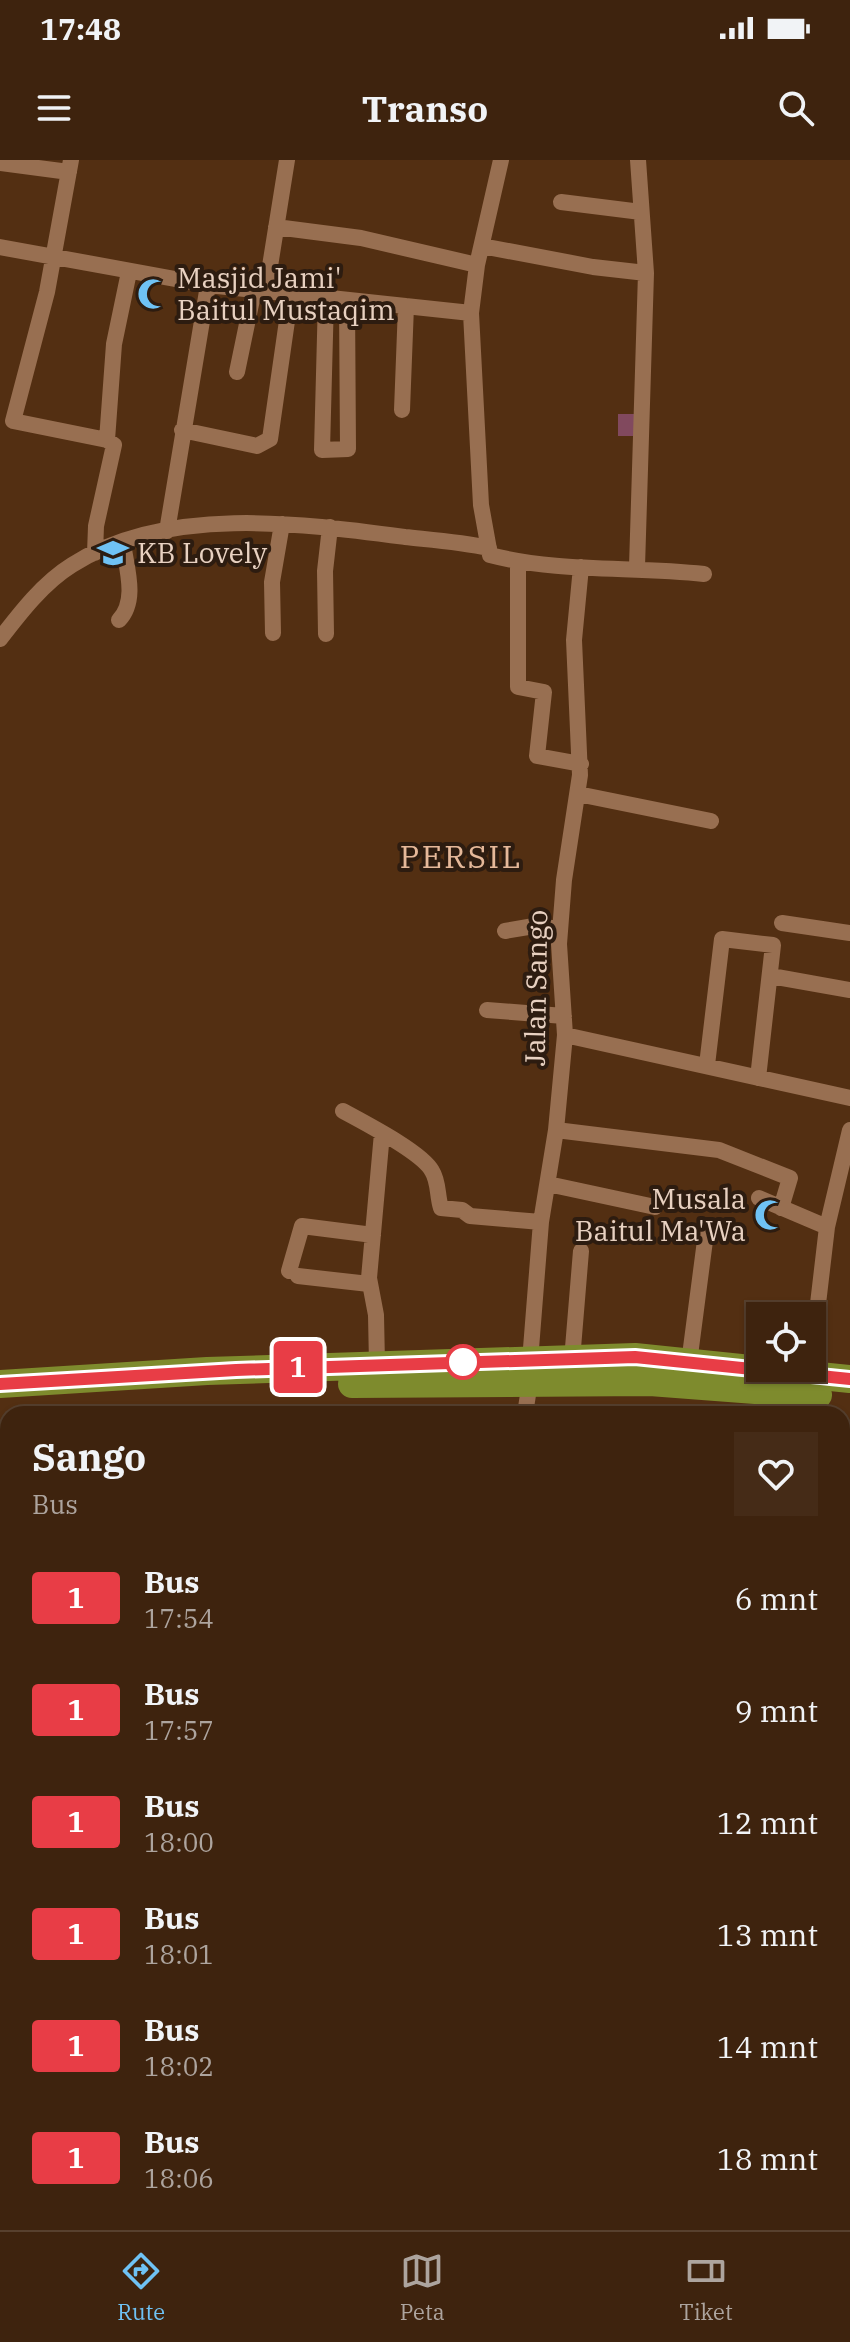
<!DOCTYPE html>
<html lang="id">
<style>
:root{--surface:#3e230e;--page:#452b17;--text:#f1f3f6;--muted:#ada49e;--line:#57402e;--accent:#6fc2f4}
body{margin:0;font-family:"IBM Plex Serif",serif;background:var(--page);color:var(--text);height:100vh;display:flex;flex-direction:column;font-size:30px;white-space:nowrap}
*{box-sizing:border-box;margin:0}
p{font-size:26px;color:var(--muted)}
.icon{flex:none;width:44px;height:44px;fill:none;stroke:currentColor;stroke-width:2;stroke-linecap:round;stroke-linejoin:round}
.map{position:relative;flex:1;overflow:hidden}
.sheet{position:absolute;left:0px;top:1246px;width:850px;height:824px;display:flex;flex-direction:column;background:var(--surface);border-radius:24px 24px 0 0;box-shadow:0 2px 6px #0004,0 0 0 2px var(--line)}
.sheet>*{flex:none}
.badge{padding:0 16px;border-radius:6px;font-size:28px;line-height:52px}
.tools{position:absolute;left:746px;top:1142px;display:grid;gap:16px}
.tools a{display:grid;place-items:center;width:80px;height:80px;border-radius:0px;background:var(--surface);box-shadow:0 2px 6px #0004,0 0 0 2px var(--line);font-size:40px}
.map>.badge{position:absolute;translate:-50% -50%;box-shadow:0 0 0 4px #fff}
.round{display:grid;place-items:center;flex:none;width:84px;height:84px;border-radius:0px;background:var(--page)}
.headline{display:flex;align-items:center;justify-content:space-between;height:136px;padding:0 32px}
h1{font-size:38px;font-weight:700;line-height:60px}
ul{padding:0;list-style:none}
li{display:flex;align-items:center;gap:24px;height:112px;padding:0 32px}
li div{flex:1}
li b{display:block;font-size:30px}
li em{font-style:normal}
li .badge{min-width:88px;font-weight:700;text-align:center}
.status{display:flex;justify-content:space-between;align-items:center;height:56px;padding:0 40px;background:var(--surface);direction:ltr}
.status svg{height:22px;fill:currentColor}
header{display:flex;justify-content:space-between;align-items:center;height:104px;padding:0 32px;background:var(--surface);font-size:36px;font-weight:700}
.menu{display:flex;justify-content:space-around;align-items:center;height:112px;border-top:2px solid var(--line);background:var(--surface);font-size:22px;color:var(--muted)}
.menu a{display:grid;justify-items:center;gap:4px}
.menu .on{color:var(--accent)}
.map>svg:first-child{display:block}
</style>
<div class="status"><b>17:48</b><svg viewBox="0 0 49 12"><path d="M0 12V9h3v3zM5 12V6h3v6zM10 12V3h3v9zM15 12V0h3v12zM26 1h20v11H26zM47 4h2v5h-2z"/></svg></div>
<header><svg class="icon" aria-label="menu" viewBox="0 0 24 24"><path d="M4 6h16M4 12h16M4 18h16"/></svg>Transo<svg class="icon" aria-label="search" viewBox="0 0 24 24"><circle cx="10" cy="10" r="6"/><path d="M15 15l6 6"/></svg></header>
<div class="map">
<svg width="850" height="2070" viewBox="0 0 850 2070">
<rect width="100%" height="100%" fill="#532f12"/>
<path fill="#81495e" d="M618 254H637L636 276H618Z
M0 1638 8 1639V1835L0 1839Z
M106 2062 212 2070H92Z"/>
<path fill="#2c8271" d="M0 1896H8V2062H106L92 2070H0Z"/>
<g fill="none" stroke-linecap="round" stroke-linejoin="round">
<path stroke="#2c8271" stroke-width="4" d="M0 1622 8 1623
M272 2062 273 2070"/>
<path stroke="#986f51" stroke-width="16" d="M71 0 47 132 13 261 107 280 114 285 96 366 95 393
M501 0 477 105 471 153 481 345 490 395C559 413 633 406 704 414
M0 3 69 12
M561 42 641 52
M276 67 361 78 477 105
M482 86 593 107 646 113
M0 87 208 125 471 153
M266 131 287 0
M326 138 322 290 348 289 347 141
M237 212 254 130
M402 250 406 146
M182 270 257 286 270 279 291 133
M107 280 114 184 129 112
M167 371 208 125
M518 401V527L544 532 537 596 581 604
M637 407 646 113 638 0
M119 460C138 440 126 407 123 383
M273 473 272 422 282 364
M326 474 325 411 330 367
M0 479C20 453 43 423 72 405 166 345 300 363 405 377 433 380 461 382 489 388
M578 634 711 661
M782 763 850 773
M505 771 534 766 560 769
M771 816 850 830
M487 850 564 856
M565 875 850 938
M707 905 722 779 773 785 758 918
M343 951C363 962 422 992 432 1011 439 1022 437 1036 441 1048L462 1050 470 1056 541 1062
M556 970 719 990 790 1018 781 1048
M548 1024 655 1047
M759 1038 827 1067
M289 1111 302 1066 373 1075
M298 1116 369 1124
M812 1195 827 1067 850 970
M572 1200 581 1091
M530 1201 541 1062 556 970 565 875 559 784 564 720 580 615 574 480 581 407
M689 1203 706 1073
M377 1204 376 1155 369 1118 382 973
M525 1254 530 1222
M842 1703H850
M492 2062 535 2070
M367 2070 368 2062
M593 2070 594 2062"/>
<path stroke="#7e8b2d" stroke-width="28" d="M0 1224 207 1211 635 1197 850 1219
M352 1224 650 1222 818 1235"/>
<defs>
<path id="rail" d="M0 1570 8 1571
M842 1645 850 1646"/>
</defs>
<use href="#rail" stroke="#a68973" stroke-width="7"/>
<use href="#rail" stroke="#2d1c10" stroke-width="4" stroke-dasharray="12" stroke-linecap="butt"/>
</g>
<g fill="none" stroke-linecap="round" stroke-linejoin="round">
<defs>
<path id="line" d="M0 1224 236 1210 635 1197 850 1219"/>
</defs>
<use href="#line" stroke="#fff" stroke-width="18"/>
<use href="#line" stroke="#e83d46" stroke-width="12"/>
</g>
<defs>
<symbol id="mosque-bare" viewBox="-9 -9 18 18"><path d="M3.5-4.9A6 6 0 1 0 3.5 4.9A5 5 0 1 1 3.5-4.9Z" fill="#6fc2f4" stroke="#2d1c10" stroke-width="2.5" paint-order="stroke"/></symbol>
<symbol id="school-bare" viewBox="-9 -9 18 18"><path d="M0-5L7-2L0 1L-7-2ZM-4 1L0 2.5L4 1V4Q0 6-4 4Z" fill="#6fc2f4" stroke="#2d1c10" stroke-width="2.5" paint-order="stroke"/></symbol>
</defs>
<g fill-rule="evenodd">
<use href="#mosque-bare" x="131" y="112" width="44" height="44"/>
<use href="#school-bare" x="91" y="371" width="44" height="44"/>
<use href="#mosque-bare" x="748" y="1033" width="44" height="44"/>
</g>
<circle fill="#fff" stroke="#e83d46" stroke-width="4" cx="463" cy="1202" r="16"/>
<g text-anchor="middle" stroke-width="8" stroke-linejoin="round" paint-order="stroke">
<g font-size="28" fill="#e8d1c1" stroke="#2d1c10" text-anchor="start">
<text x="177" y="128">Masjid Jami'<tspan x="177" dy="32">Baitul Mustaqim</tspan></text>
<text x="137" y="403">KB Lovely</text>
<text x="746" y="1049" text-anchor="end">Musala<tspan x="746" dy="32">Baitul Ma'Wa</tspan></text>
</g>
<g font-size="28" fill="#e8d1c1" stroke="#2d1c10">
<text transform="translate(536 828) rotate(-89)" y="10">Jalan Sango</text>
</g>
<g font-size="32" letter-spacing="2" fill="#e5b899" stroke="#2d1c10">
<text x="461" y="708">PERSIL</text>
</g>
</g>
</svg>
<div class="tools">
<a><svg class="icon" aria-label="locate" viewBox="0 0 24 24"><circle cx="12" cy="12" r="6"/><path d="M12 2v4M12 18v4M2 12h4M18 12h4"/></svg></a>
</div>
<b class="badge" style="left:298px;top:1207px;background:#e83d46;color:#fff">1</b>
<section class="sheet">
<div class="headline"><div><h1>Sango</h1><p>Bus</p></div><a class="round"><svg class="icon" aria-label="heart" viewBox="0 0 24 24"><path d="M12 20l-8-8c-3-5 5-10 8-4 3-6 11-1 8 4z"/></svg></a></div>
<ul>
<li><span class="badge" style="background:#e83d46;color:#fff">1</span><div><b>Bus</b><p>17:54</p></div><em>6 mnt</em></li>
<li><span class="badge" style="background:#e83d46;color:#fff">1</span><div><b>Bus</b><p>17:57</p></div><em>9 mnt</em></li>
<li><span class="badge" style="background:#e83d46;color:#fff">1</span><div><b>Bus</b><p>18:00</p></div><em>12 mnt</em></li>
<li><span class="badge" style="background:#e83d46;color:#fff">1</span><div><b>Bus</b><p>18:01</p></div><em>13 mnt</em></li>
<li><span class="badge" style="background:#e83d46;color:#fff">1</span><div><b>Bus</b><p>18:02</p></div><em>14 mnt</em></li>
<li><span class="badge" style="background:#e83d46;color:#fff">1</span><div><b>Bus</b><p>18:06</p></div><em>18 mnt</em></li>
</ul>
</section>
</div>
<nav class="menu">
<a class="on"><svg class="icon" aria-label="directions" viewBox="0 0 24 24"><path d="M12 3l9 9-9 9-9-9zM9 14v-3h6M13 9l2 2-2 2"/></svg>Rute</a>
<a><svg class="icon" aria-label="map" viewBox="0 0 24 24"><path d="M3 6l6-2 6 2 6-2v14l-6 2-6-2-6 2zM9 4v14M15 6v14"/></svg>Peta</a>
<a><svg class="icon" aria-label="tickets" viewBox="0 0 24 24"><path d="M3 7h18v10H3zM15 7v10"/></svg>Tiket</a>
</nav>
